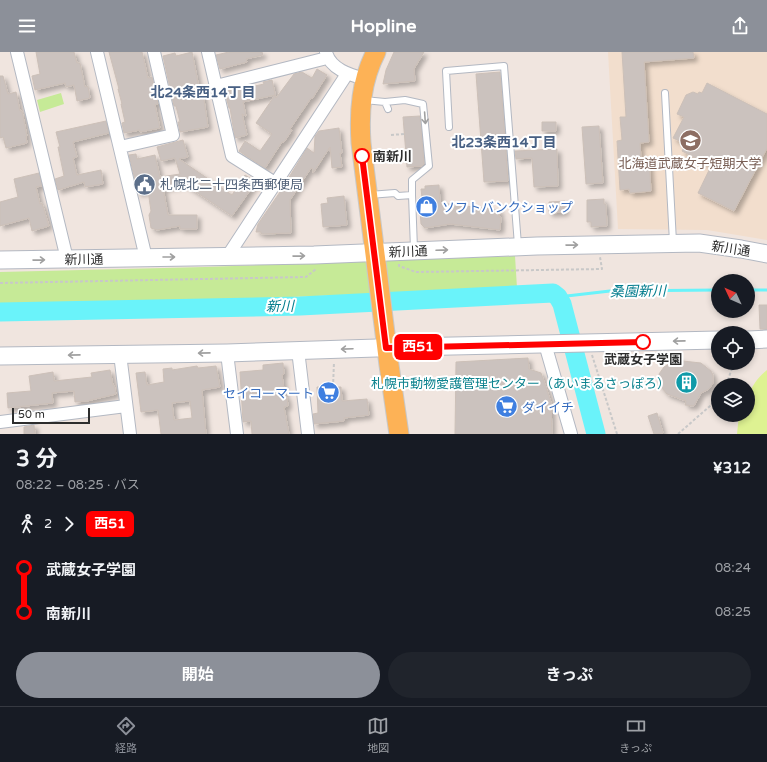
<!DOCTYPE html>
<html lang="ja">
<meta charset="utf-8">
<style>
:root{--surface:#171b24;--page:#20242c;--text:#f1f3f6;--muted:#9ea1a6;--line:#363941;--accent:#8c9099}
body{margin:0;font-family:"Varela Round","Noto Sans JP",sans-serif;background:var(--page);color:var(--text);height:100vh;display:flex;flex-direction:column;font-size:15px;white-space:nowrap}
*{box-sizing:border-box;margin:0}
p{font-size:13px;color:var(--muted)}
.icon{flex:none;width:22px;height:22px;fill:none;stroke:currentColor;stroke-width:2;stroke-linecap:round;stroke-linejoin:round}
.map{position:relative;height:382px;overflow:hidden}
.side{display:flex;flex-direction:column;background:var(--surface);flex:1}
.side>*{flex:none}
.badge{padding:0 8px;border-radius:6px;font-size:14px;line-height:26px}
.needle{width:26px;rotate:314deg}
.controls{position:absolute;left:711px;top:222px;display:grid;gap:8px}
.controls a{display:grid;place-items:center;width:44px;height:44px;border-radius:50%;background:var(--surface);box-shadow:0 2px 6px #0003;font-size:20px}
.scale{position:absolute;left:12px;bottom:10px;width:78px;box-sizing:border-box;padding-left:4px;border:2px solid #2d2d2d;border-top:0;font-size:11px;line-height:14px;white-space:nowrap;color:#2d2d2d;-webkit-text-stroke:3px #fff;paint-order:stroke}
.map>.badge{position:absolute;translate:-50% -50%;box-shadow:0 0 0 2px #fff}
.legs{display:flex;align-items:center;gap:6px;height:44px;padding:0 16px;font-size:13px}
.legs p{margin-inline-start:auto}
.overview{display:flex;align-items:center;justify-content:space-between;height:68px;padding:0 16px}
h1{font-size:22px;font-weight:700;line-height:30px}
.action{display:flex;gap:8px;margin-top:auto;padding:8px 16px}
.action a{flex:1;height:46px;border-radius:24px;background:var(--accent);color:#fff;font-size:16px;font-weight:700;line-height:46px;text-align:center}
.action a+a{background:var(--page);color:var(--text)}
ul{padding:0 16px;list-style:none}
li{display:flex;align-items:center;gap:14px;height:44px;font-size:15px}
li i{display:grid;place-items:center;width:6px;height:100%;margin:0 5px;background:currentColor}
li i::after{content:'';width:10px;height:10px;margin:-5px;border:3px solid;border-radius:50%;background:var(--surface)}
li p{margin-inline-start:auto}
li:first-child i{background:linear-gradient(#0000 50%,currentColor 0)}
li:last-child i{background:linear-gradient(currentColor 50%,#0000 0)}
header{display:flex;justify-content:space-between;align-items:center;height:52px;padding:0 16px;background:var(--accent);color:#fff;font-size:18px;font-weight:700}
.tabs{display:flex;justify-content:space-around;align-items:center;height:56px;border-top:1px solid var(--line);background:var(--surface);font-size:11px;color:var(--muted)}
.tabs a{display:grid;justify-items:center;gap:2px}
.tabs .current{color:var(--accent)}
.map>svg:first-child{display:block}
</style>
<header><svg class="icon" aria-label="menu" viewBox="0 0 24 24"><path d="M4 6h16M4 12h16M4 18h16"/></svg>Hopline<svg class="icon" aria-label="share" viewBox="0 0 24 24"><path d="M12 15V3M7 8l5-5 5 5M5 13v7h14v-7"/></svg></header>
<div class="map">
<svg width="767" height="382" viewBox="0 0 767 382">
<defs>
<filter id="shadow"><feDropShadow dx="3.5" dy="3.5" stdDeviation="2" flood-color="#0004"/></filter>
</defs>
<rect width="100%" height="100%" fill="#f0e5df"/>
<path fill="#f2decd" d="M608 0H767V188L707 178 618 177Z"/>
<path fill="#c6ea97" d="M61 41 64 52 40 60 37 48Z
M515 204 517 236 193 249 0 255V220L205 215Z"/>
<path fill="#def292" d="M767 318V382H737L739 363H748V343C753 333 758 325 767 318Z"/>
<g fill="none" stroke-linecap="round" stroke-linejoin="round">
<path stroke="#6af3fa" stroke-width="3" d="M748 238H767
M558 245 610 239 718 238"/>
<path stroke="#6af3fa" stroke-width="19" d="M0 260 300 254 553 241 558 245 562 252 596 382"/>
</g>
<path fill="#cbc2be" stroke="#ccc0b8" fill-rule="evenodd" filter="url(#shadow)" d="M36 0H74L77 11H80L85 35 88 34 90 46 77 49 74 33 66 35 65 31 35 38 32 24 40 22Z
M109 0H142L148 26 152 25 158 52 155 53 160 76 140 80V78L124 81 122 71 125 70 121 52H122L118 37H119Z
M192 0 200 41H203L208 75 180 80 178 70H180L176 54H174L163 4 175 1 176 4Z
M229 0H262L263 3 246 7 247 10 220 17 216 3Z
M394 0H424L414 17 415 29 383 32 386 18Z
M622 0H693L694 6 644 10 649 90 640 91 641 107 649 106 651 139 630 141 629 137 620 138 617 89 622 88 620 65H626Z
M317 17 327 23 312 47 311 46 290 77 292 78 284 90H282L265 116 239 99 245 89 260 99 272 82 256 71 275 43 243 50 246 64 242 62 247 83 235 86 230 56H229L225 40 245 34 246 36 264 32 263 30 272 28 276 46 294 22 302 20 312 26Z
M500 20 508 129 484 130 476 22Z
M0 24H3L8 42 16 40 20 59H22L27 84H26L27 91 6 96 3 85 0 86Z
M707 31 767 62V96L734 159 698 141 711 114 682 99 686 92 673 86 684 65 677 62 686 43 693 40 698 42 699 40 702 41Z
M420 64 424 112 422 114 407 115 403 65Z
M106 69 109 81 73 90 77 105 73 106 77 123 101 118 103 132 85 135 84 130 58 138 55 127 64 124 58 95H60L56 80Z
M542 70H556V79H542Z
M599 74 603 131 586 132 582 75Z
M339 76 342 101H340L342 115 332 116 330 95 313 121V117L311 116 290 148 291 181 261 182V180H256L258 172 280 140 307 96 314 101 315 84 319 79Z
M183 88 188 105 179 107 232 143 245 123 256 130 232 164 184 132 163 136 168 163H197V177H180V174L157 178 151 176 149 163 151 159 148 139 138 141 129 103 136 102 137 107 155 103 160 125 180 122 175 106 161 109 157 95Z
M557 97 558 134 534 135 532 106 516 107 515 99Z
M39 121 42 134 36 135 40 152 42 151 49 174 32 179 29 166 0 174V150L18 145 14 127Z
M439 133 440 151 500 158 499 165H501L500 178 450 172 425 176 421 172 419 146H422L421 137H425V134Z
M344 144 347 173 323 175 321 152 328 151 327 146Z
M604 147V152H606L607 174 591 175V170H587V148Z
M565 149V160L549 161V150Z
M759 253H767V277H760Z
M528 306 529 317 541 321 551 350 552 382H455L456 310Z
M668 306 682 307 683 309 701 311 711 319 713 323V331L709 337 701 341 694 354 685 353 686 349 667 342 660 334 658 330 659 322 664 315 669 312Z
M283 311 284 322 282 323 285 345H287L288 354 284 355 289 382H252L251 369 243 370 240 320 263 318V313Z
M197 314 198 316 216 314 220 335 202 338 206 382H161L158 358 141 360 136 321 145 320 147 333 164 330 163 317 172 316V318ZM190 349 192 366 174 368 172 351Z
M110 318 113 333H114L116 342 87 349 75 350 74 339 52 341 53 351 8 356 7 341 31 339 29 324 53 320 54 329 92 325 91 321Z
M317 335H341L342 349 367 347 369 363 344 366V369L314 372 313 362 318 361Z
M657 361 663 381 654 382 648 364Z
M34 373 35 382H24V375Z"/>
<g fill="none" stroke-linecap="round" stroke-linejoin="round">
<defs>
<path id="lane" d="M665 41 673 190
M364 48 385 50 388 57
M385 50 405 48 423 52 429 114 412 128V143
M449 75 446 19 504 14 518 193
M369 143 395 141 398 144 412 143 414 197"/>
<path id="street" d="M17 0 67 207
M97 0 146 206
M208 0 232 104 275 131
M326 0C330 17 350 23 365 27
M216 34 327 6
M120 95 173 83 154 0
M227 205 347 22
M545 292 571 382
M298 298 308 382
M227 301 237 382
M120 302 130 382
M0 370 126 354"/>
<path id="secondary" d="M0 208 314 203 537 194 699 191 741 197 767 202
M748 288 767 287
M0 304 227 301 407 295 718 288"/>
<path id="primary" d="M376 0C361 29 359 59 361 91L389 313 399 382"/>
</defs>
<use href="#lane" stroke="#b3b8c2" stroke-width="8"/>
<use href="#street" stroke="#b3b8c2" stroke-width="14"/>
<use href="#secondary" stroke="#b3b8c2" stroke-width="19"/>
<use href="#primary" stroke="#c8c8c8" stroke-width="21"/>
<path stroke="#c8c8c8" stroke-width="2" stroke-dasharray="3 2" stroke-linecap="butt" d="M391 83 404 82
M399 212V214L416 220 602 217 600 205
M0 231 306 225 316 217
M592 303 617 382
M726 333 734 311
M333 335 334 310
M678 382 718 347"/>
<use href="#lane" stroke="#fff" stroke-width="6"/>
<use href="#street" stroke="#fff" stroke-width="12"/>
<use href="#secondary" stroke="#fff" stroke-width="17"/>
<use href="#primary" stroke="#fdb256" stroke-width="19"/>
</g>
<defs><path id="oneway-shaft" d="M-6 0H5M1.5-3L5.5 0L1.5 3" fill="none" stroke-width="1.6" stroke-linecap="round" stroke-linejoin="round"/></defs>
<g stroke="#a0a0a0">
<use href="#oneway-shaft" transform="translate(425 66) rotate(86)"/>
<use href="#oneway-shaft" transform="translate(572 193) rotate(-1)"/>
<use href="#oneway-shaft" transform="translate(442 198) rotate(-2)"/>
<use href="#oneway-shaft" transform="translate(299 204) rotate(-1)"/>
<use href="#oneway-shaft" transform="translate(169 205)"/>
<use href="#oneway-shaft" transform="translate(39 208) rotate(-1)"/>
<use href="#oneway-shaft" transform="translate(679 289) rotate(179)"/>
<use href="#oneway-shaft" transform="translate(347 297) rotate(178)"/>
<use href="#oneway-shaft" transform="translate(204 301) rotate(179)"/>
<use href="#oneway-shaft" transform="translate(74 303) rotate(179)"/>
</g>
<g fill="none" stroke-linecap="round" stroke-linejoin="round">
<defs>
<path id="line-1" d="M362 104 386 296 643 290"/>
</defs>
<use href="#line-1" stroke="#fff" stroke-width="9"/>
<use href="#line-1" stroke="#f00" stroke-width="6"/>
</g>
<defs>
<symbol id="university-disc" viewBox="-11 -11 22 22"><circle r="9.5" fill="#8d6e63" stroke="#fff"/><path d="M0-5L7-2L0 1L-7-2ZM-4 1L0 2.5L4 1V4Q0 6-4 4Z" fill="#fff"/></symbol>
<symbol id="civic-disc" viewBox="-11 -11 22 22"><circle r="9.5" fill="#5c6f8a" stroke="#fff"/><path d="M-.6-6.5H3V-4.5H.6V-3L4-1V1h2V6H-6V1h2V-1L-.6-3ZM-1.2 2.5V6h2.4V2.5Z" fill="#fff"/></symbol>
<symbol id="shop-disc" viewBox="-11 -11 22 22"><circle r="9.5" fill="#3f7fe0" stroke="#fff"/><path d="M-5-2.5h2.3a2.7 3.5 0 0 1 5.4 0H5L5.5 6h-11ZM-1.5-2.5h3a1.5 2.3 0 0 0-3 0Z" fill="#fff"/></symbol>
<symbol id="building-disc" viewBox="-11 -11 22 22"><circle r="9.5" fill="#0f9aa8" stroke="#fff"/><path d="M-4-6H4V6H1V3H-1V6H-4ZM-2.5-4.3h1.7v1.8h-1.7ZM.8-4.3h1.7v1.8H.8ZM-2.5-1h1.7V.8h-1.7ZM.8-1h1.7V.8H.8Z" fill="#fff"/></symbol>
<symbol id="supermarket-disc" viewBox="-11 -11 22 22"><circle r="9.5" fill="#3f7fe0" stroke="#fff"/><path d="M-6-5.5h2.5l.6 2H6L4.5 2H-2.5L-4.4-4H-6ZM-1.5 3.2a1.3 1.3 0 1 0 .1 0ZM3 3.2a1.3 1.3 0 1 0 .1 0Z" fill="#fff"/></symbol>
</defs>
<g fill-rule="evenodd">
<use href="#university-disc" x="678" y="76" width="25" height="25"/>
<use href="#civic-disc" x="132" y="120" width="25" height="25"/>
<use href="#shop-disc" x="414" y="142" width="25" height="25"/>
<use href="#building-disc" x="674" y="318" width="25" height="25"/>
<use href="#supermarket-disc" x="316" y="328" width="25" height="25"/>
<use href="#supermarket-disc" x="494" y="342" width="25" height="25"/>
</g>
<g fill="#fff" stroke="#f00" stroke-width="2">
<circle cx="362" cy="104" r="7"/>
<circle cx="643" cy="290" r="7"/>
</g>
<g text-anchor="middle" stroke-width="4" stroke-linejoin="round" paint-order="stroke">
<g font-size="13" font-weight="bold" fill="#2d2d2d" stroke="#fff" text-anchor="start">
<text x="373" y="109">南新川</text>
<text x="643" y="312" text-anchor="middle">武蔵女子学園</text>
</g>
<g font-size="13" fill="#785e54" stroke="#fff">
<text x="690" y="116">北海道武蔵女子短期大学</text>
</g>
<g font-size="13" fill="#4e5e75" stroke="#fff" text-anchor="start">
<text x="160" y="137">札幌北二十四条西郵便局</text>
</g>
<g font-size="13" fill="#366cbe" stroke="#fff" text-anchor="start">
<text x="442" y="160">ソフトバンクショップ</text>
<text x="314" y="346" text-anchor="end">セイコーマート</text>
<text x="522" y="360">ダイイチ</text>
</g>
<g font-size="13" fill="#2d2d2d" stroke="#fff">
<text transform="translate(731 196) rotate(9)" y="5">新川通</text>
<text transform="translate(408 199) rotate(-2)" y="5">新川通</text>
<text transform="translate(84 207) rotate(-1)" y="5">新川通</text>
</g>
<g font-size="13" fill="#0d838f" stroke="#fff" text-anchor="end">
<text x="670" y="336">札幌市動物愛護管理センター（あいまるさっぽろ）</text>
</g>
<g font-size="14" font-weight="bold" fill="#486083" stroke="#fff">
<text x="203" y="45">北24条西14丁目</text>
<text x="504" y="95">北23条西14丁目</text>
</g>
<g font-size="14" font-style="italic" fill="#047d8e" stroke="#fff">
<text transform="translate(638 239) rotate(-1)" y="5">桑園新川</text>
<text transform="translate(280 254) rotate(-1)" y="5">新川</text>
</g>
</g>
</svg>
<div class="controls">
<a><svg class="needle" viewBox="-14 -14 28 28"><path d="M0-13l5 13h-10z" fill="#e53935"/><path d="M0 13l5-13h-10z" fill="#9ea1a6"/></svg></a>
<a><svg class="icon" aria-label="locate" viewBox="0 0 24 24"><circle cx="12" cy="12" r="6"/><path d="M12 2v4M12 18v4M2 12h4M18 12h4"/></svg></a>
<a><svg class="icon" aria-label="layers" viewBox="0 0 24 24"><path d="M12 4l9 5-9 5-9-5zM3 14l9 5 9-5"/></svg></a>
</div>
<div class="scale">50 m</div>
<b class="badge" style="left:418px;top:295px;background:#f00;color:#fff">西51</b>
</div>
<section class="side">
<div class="overview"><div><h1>3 分</h1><p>08:22 – 08:25 · バス</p></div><b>¥312</b></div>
<div class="legs"><svg class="icon" aria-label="walk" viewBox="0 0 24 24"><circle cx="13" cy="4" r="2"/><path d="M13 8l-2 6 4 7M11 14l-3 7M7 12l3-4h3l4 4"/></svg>2<svg class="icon" aria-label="forward" viewBox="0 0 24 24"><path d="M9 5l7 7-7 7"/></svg><b class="badge" style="background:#f00;color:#fff">西51</b></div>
<ul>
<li><i style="color:#f00"></i><b>武蔵女子学園</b><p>08:24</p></li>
<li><i style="color:#f00"></i><b>南新川</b><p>08:25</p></li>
</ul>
<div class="action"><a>開始</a><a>きっぷ</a></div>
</section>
<nav class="tabs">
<a class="current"><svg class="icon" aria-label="directions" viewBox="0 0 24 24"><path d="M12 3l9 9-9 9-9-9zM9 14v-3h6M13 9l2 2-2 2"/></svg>経路</a>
<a><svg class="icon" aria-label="map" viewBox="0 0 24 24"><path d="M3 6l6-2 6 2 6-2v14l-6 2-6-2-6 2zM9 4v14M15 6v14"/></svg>地図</a>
<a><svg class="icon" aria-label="tickets" viewBox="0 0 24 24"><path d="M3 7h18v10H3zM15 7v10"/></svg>きっぷ</a>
</nav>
